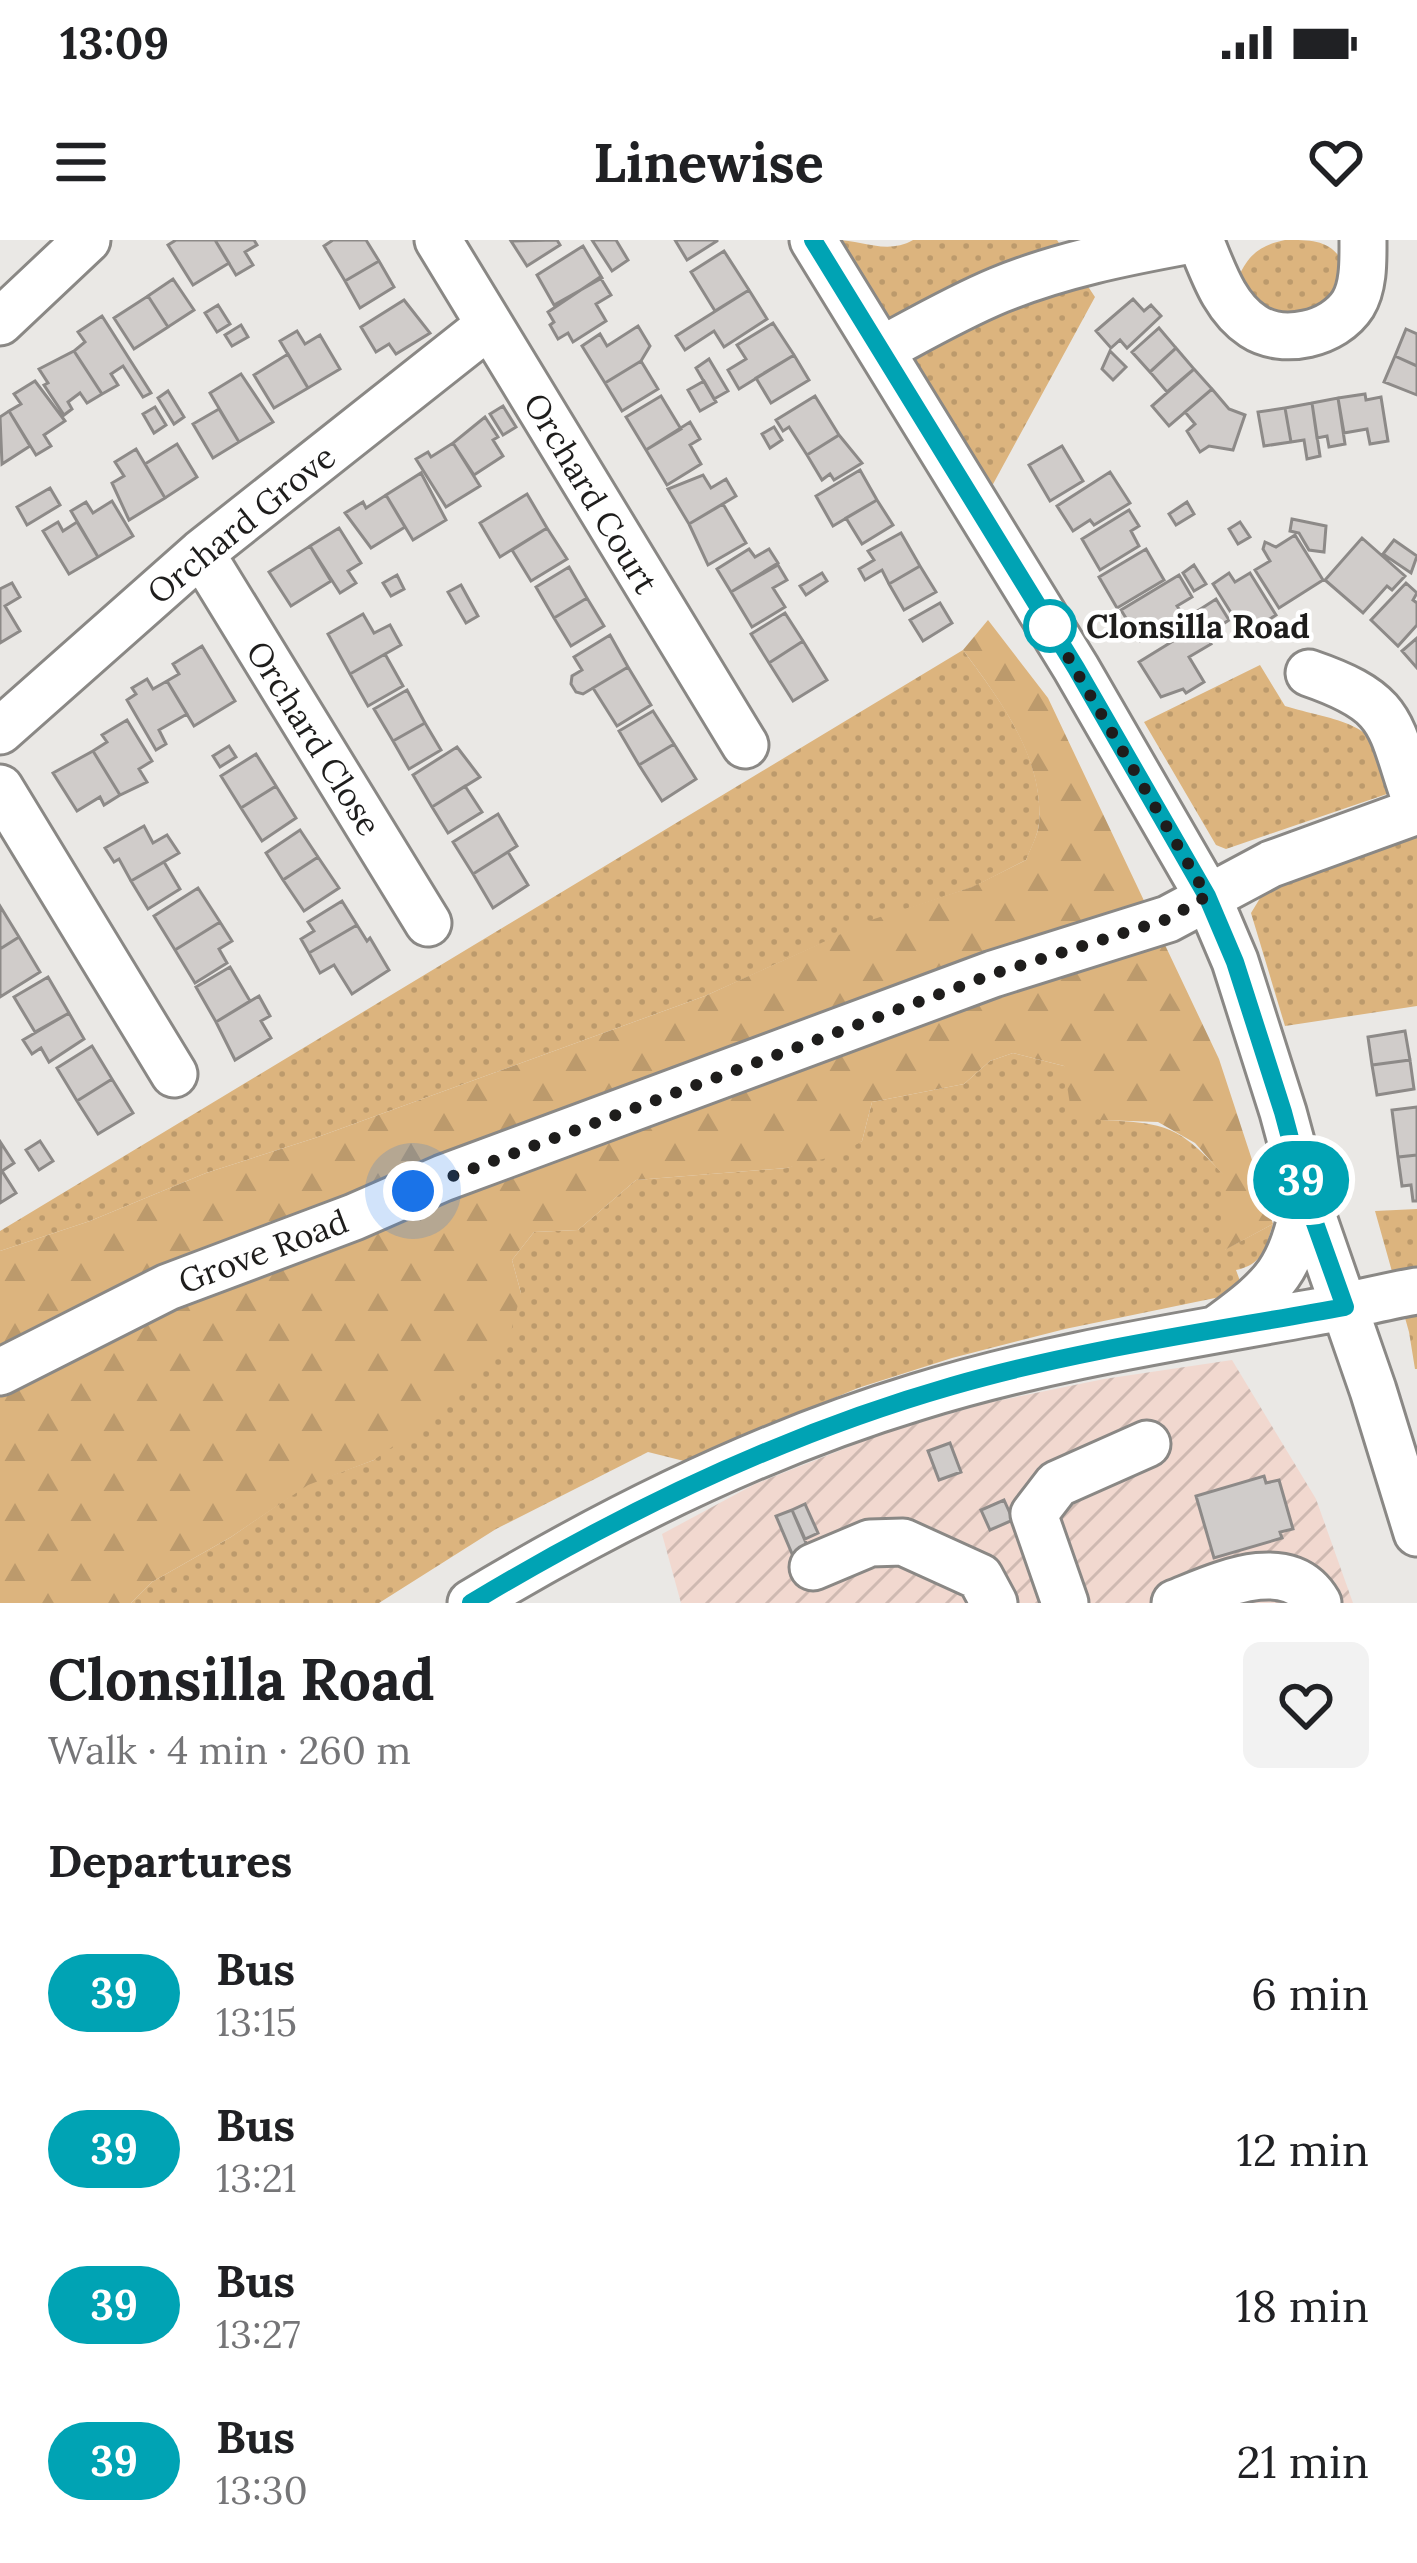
<!DOCTYPE html>
<meta charset="utf-8">
<style>
:root{--surface:#fff;--page:#f2f2f2;--text:#202124;--muted:#757577}
body{margin:0;font-family:Lora,serif;background:var(--page);color:var(--text);height:100vh;display:flex;flex-direction:column;font-size:45px;white-space:nowrap}
*{box-sizing:border-box;margin:0}
p{font-size:39px;color:var(--muted)}
.icon{flex:none;width:66px;height:66px;fill:none;stroke:currentColor;stroke-width:2;stroke-linecap:round;stroke-linejoin:round}
.map{position:relative;height:1363px;overflow:hidden}
.side{display:flex;flex-direction:column;background:var(--surface);flex:1}
.side>*{flex:none}
.badge{padding:0 24px;border-radius:39px;font-size:42px;line-height:78px}
.you{position:absolute;width:60px;height:60px;margin:-30px;border:9px solid #fff;border-radius:50%;background:#1a73e8;box-shadow:0 0 0 18px #1a73e833}
.map>.badge{position:absolute;translate:-50% -50%;box-shadow:0 0 0 6px #fff}
h2{padding:0 48px;font-size:45px;line-height:108px}
.round{display:grid;place-items:center;flex:none;width:126px;height:126px;border-radius:18px;background:var(--page)}
.head{display:flex;align-items:center;justify-content:space-between;height:204px;padding:0 48px}
h1{font-size:57px;font-weight:700;line-height:90px}
ul{padding:0;list-style:none}
li{display:flex;align-items:center;gap:36px;height:156px;padding:0 48px}
li div{flex:1}
li b{display:block;font-size:45px}
li em{font-style:normal}
li .badge{min-width:132px;font-weight:700;text-align:center}
.status{display:flex;justify-content:space-between;align-items:center;height:84px;padding:0 60px;background:var(--surface);direction:ltr}
.status svg{height:33px;fill:currentColor}
header{display:flex;justify-content:space-between;align-items:center;height:156px;padding:0 48px;background:var(--surface);font-size:54px;font-weight:700}
.map>svg:first-child{display:block}
</style>
<div class="status"><b>13:09</b><svg viewBox="0 0 49 12"><path d="M0 12V9h3v3zM5 12V6h3v6zM10 12V3h3v9zM15 12V0h3v12zM26 1h20v11H26zM47 4h2v5h-2z"/></svg></div>
<header><svg class="icon" aria-label="menu" viewBox="0 0 24 24"><path d="M4 6h16M4 12h16M4 18h16"/></svg>Linewise<svg class="icon" aria-label="heart" viewBox="0 0 24 24"><path d="M12 20l-8-8c-3-5 5-10 8-4 3-6 11-1 8 4z"/></svg></header>
<div class="map">
<svg width="1417" height="1363" viewBox="0 0 1417 1363">
<defs>
<pattern id="industrial-furrows" width="10" height="10" patternUnits="userSpaceOnUse" patternTransform="scale(3)"><rect width="10" height="10" fill="#f1d8cf"/><path d="M-1 1l2-2M0 10L10 0M9 11l2-2" fill="none" stroke="#ceb9b1"/></pattern>
<pattern id="grass-dots" width="8" height="8" patternUnits="userSpaceOnUse" patternTransform="scale(3)"><rect width="8" height="8" fill="#dcb47e"/><path d="M2 2h.1M6 6h.1" fill="none" stroke="#bc9a6c" stroke-width="1.8" stroke-linecap="round"/></pattern>
<pattern id="forest-firs" width="22" height="20" patternUnits="userSpaceOnUse" patternTransform="scale(3)"><rect width="22" height="20" fill="#dcb47e"/><path d="M5 1l3.5 6h-7zM16 11l3.5 6h-7z" fill="#bc9a6c"/></pattern>
</defs>
<rect width="100%" height="100%" fill="#eae8e5"/>
<path fill="url(#industrial-furrows)" d="M1232 1120 1316 1259 1353 1363H681L662 1294 755 1244 884 1193 987 1163 1104 1139Z"/>
<path fill="url(#grass-dots)" d="M835 0C862 0 887 15 913 0H1057L1095 57 986 257Z
M1285 0C1315 0 1332 0 1346 27L1327 70 1266 80 1239 36C1249 14 1261 5 1285 0Z
M963 410C1000 460 1044 517 1039 583 1038 595 1031 608 1026 620L973 647 874 680 705 756 315 898 206 933 90 981 0 1011V991Z
M1260 425 1285 466C1341 483 1389 480 1387 554L1226 609 1216 605 1144 482Z
M1417 588V766L1285 786 1251 673 1262 655Z
M1013 813 1064 826 1102 880C1167 883 1179 886 1224 935V1010L1273 984C1265 1009 1263 1024 1236 1030L1244 1052 1065 1089 952 1118 858 1148 684 1221 648 1212 496 1289 379 1363H131L152 1342 231 1297 308 1244 374 1220 521 1053 512 1020 534 992 578 990 636 940 787 928 862 901 872 862 964 844 990 821Z
M1417 969V1129H1415L1409 1092 1375 971Z"/>
<path fill="url(#forest-firs)" d="M988 380 1048 458 1219 819 1273 984 1223 1011 1224 936 1195 903 1158 882 1101 880 1071 871 1064 826 1013 813 990 821 964 844 872 862 862 901 839 915 787 928 636 940 578 990 534 992 512 1020 521 1053 509 1099 431 1179 374 1220 308 1245 231 1297 152 1342 131 1363H0V1011L90 981 206 933 315 898 705 756 874 679 972 647 1026 620C1030 609 1038 595 1039 584 1044 518 1000 460 963 410Z"/>
<path fill="#d0ccca" stroke="#8d8a88" stroke-width="3" d="M176 0H215L229 23 193 45 168 5Z
M215 0H254L257 5 245 12 253 25 236 35Z
M333 0H366L379 21 345 41 324 6Z
M557 0 560 5 527 26 511 1Z
M592 0H616L628 20 612 31Z
M675 0H717V1L687 20Z
M583 6 602 38 554 65 537 35Z
M724 11 749 50 715 71 691 32Z
M379 21 394 47 360 68 345 41Z
M600 37 611 55 596 64 606 81 573 102 568 93 558 99 550 85 554 82 548 72Z
M173 39 194 70 168 87 148 56Z
M749 50 767 79 724 107 714 91 685 110 676 96Z
M148 56 168 87 134 109 114 78Z
M1133 59 1144 71 1151 65 1161 76 1127 108 1120 100 1111 108 1096 91Z
M404 60 430 93 396 114 389 104 376 112 361 87Z
M218 65 230 84 217 92 205 73Z
M102 76 151 153 143 157 123 126 111 134 118 145 102 154 74 111 85 102 78 92Z
M773 83 794 115 739 149 728 130 746 119 737 105Z
M241 85 248 97 232 106 225 95Z
M638 86 650 106 641 121 605 143 582 106 600 94 607 106Z
M1159 88 1176 108 1150 132 1132 112Z
M1406 89 1417 94V126L1395 116Z
M297 91 305 104 320 95 340 129 308 148 280 101Z
M1176 108 1194 129 1167 152 1150 132Z
M74 111 102 154 87 163 80 153 68 162 72 169 64 175 44 145 48 143 39 129Z
M1110 111 1126 127 1113 140 1102 129Z
M288 114 308 148 274 168 254 135Z
M794 115 809 140 771 163 756 138Z
M1395 116 1417 126V155L1384 142Z
M709 119 728 151 714 159 696 128Z
M641 121 658 149 622 171 605 143Z
M1194 129 1212 149 1169 186 1152 166Z
M241 134 273 182 239 202 210 153Z
M35 141 65 181 44 195 51 206 36 215 9 171 21 164 14 154Z
M704 141 716 162 700 171 688 150Z
M1212 149 1229 169 1245 175 1233 210 1209 206 1200 212 1187 191 1195 184 1185 172Z
M168 151 184 177 174 184 158 158Z
M1365 154 1366 160 1381 157 1388 201 1370 204 1367 189 1344 193 1338 158Z
M661 156 681 189 646 210 626 177Z
M815 156 839 195 807 215 789 187 783 191 776 180Z
M1338 158 1345 204 1329 207 1327 196 1317 198 1312 163Z
M1312 163 1320 216 1307 219 1304 200 1291 202 1285 168Z
M503 166 516 187 503 195 490 174Z
M155 167 166 185 154 193 143 174Z
M1285 168 1291 202 1264 206 1258 172Z
M219 169 239 202 213 218 193 184Z
M9 171 30 206 2 224 0 177Z
M485 177 498 197 493 200 503 216 474 235 453 203Z
M690 182 700 199 690 205 701 224 667 245 646 210Z
M774 187 782 200 770 208 762 194Z
M839 195 862 223 834 240 830 234 822 240 807 215Z
M453 203 480 246 446 267 416 219 428 212 431 217Z
M177 204 197 237 165 258 145 224Z
M1062 206 1083 241 1050 261 1029 225Z
M136 209 165 258 129 280 112 243 124 236 115 222Z
M860 230 877 260 833 286 816 256Z
M1110 232 1130 263 1094 285 1090 280 1073 291 1057 266Z
M421 233 446 280 413 300 386 255Z
M703 235 711 248 726 239 736 256 689 284 668 249Z
M50 248 60 265 27 285 17 267Z
M527 254 547 288 500 317 480 283Z
M386 255 405 287 371 308 345 273 363 262 366 268Z
M877 260 893 285 862 304 846 278Z
M112 261 133 296 98 317 71 271 86 262 93 273Z
M1187 262 1194 274 1176 285 1169 274Z
M723 264 746 303 708 325 689 284Z
M1129 270 1139 286 1131 291 1139 306 1100 330 1082 299Z
M1292 279 1326 286 1324 312 1309 310 1299 293 1290 291Z
M58 282 63 291 77 282 98 317 69 334 43 291Z
M1240 282 1250 297 1238 304 1229 289Z
M339 288 361 323 348 331 356 343 340 353 310 306Z
M547 288 567 319 531 341 512 310Z
M901 293 920 326 889 344 882 330 865 340 859 329 874 320 868 311Z
M1295 295 1323 340 1279 368 1255 330 1270 321 1263 309 1265 302 1276 307Z
M1362 298 1405 336 1392 350 1387 346 1363 373 1325 340Z
M1394 300 1417 316 1411 333 1383 314Z
M310 306 331 341 291 366 269 332Z
M749 309 755 317 769 309 778 323 731 352 717 329Z
M1146 309 1164 340 1117 368 1099 337Z
M778 325 787 340 773 348 785 367 752 387 731 352Z
M1194 325 1206 344 1194 351 1183 333Z
M920 326 936 352 904 370 889 344Z
M569 327 587 358 554 378 536 347Z
M822 333 827 341 806 355 800 346Z
M1229 333 1235 342 1250 333 1276 375 1245 395 1213 344Z
M397 335 404 349 391 356 383 343Z
M1179 335 1192 357 1177 366 1183 375 1140 401 1121 370Z
M12 343 20 357 5 366 20 391 0 403V349Z
M1406 343 1417 353 1413 360 1417 363V385L1398 406 1371 380Z
M461 345 478 376 466 383 448 352Z
M587 358 604 386 571 406 554 378Z
M1216 359 1229 380 1209 393 1196 372Z
M940 363 952 383 923 401 910 380Z
M785 373 803 401 769 423 751 394Z
M363 374 374 393 390 385 401 405 350 434 328 394Z
M1199 385 1211 404 1189 417 1204 442 1186 453 1183 449 1161 457 1139 422Z
M610 395 628 427 583 454 576 452 571 444 572 436 582 430 574 417Z
M1417 398V428L1402 411Z
M803 401 827 440 793 461 769 423Z
M202 406 235 461 194 486 167 441 179 434 173 424Z
M385 414 403 446 368 466 350 434Z
M628 427 651 465 617 486 593 448Z
M147 439 153 449 167 441 187 474 159 490 166 504 156 510 127 460 136 454 132 448Z
M407 450 425 483 393 501 374 469Z
M653 471 674 504 639 525 619 491Z
M127 480 152 521 139 529 147 542 120 555 93 511 107 502 102 495Z
M425 483 441 510 409 529 393 501Z
M674 504 696 539 662 561 639 525Z
M229 506 236 517 220 527 213 516Z
M457 507 480 537 432 567 413 535Z
M93 511 120 555 104 565 100 557 77 571 53 533Z
M256 514 276 546 241 568 221 536Z
M276 546 296 578 262 601 241 568Z
M465 546 482 572 448 593 432 567Z
M498 574 517 606 473 634 453 602Z
M144 586 153 603 167 595 179 613 131 641 119 619 114 622 105 608Z
M300 590 318 617 283 640 266 613Z
M508 612 528 645 493 668 473 634Z
M318 617 339 648 304 671 283 640Z
M164 622 180 649 148 669 131 641Z
M198 648 220 682 175 710 154 676Z
M342 661 357 685 309 713 301 699 314 691 308 682Z
M0 666 19 697 0 709Z
M220 682 232 701 219 709 227 723 195 743 175 710Z
M357 685 367 701 370 698 389 730 352 754 334 725 320 733 309 713Z
M19 697 40 732 0 757V709Z
M230 727 250 761 216 782 196 747Z
M48 737 69 773 35 792 14 757Z
M259 756 270 776 261 781 271 798 235 820 216 782Z
M69 773 84 799 49 822 41 808 32 814 23 800Z
M1405 791 1410 820 1372 825 1368 797Z
M92 806 112 839 77 861 57 828Z
M1410 820 1414 849 1377 855 1372 825Z
M112 839 133 873 98 894 77 861Z
M1417 867V915L1398 917 1392 870Z
M40 901 53 921 39 930 26 910Z
M1 903 14 923 2 931 16 953 0 963Z
M1417 915V961H1413L1411 945 1402 946 1398 917Z
M950 1203 961 1232 939 1240 928 1211Z
M1264 1236 1266 1243 1279 1240 1293 1289 1280 1292 1282 1298 1214 1318 1196 1256Z
M1004 1260 1013 1280 990 1290 981 1270Z
M805 1264 818 1293 805 1299 792 1270Z
M792 1270 809 1310 793 1316 776 1276Z"/>
<g fill="none" stroke-linecap="round" stroke-linejoin="round">
<defs>
<path id="minor" d="M438 0 745 505
M813 0 1076 428 1207 655 1235 721 1283 872 1306 957 1373 1150 1417 1293
M1200 0C1213 31 1224 67 1253 86 1283 106 1334 94 1353 64 1364 46 1363 20 1363 0
M0 82 87 0
M881 110C920 89 958 67 999 50 1060 25 1125 12 1191 0
M201 313 428 683
M1309 433C1399 464 1388 485 1417 565
M0 491 201 313 488 86
M0 548 174 834
M1218 1088C1278 1044 1290 1031 1306 957
M0 1132 168 1047 354 977 443 938 993 734 1168 679 1271 624 1417 571
M813 1327 870 1303 903 1302 980 1337 994 1363
M471 1363C612 1278 759 1205 917 1157 1045 1117 1178 1097 1310 1073 1346 1067 1381 1057 1417 1051
M1065 1363 1034 1274 1057 1244 1147 1204
M1175 1363C1216 1347 1288 1311 1318 1363"/>
</defs>
<use href="#minor" stroke="#8a8885" stroke-width="51"/>
<use href="#minor" stroke="#fff" stroke-width="45"/>
</g>
<g fill="none" stroke-linecap="round" stroke-linejoin="round">
<defs>
<path id="line" d="M471 1363C622 1272 781 1195 952 1146 1080 1109 1214 1091 1345 1067L1306 958 1283 872 1235 722 1207 656 1076 428 813 0"/>
</defs>
<use href="#line" stroke="#fff" stroke-width="27"/>
<use href="#line" stroke="#00a3b4" stroke-width="18"/>
<path stroke="#1e1d1c" stroke-width="12" stroke-dasharray="0 21.6" d="M413 951 993 734 1168 679 1207 656 1050 386"/>
</g>
<circle fill="#fff" stroke="#00a3b4" stroke-width="6" cx="1050" cy="386" r="24"/>
<g text-anchor="middle" stroke-width="9" stroke-linejoin="round" paint-order="stroke">
<g font-size="33" fill="#1e1d1c" stroke="#fff">
<text transform="translate(591 253) rotate(59)" y="12">Orchard Court</text>
<text transform="translate(241 284) rotate(-39)" y="12">Orchard Grove</text>
<text transform="translate(314 498) rotate(58)" y="12">Orchard Close</text>
<text transform="translate(263 1011) rotate(-21)" y="12">Grove Road</text>
</g>
<g font-size="33" font-weight="bold" fill="#1e1d1c" stroke="#fff" text-anchor="start">
<text x="1086" y="398">Clonsilla Road</text>
</g>
</g>
</svg>
<div class="you" style="left:413px;top:951px"></div>
<b class="badge" style="left:1301px;top:940px;background:#00a3b4;color:#fff">39</b>
</div>
<section class="side">
<div class="head"><div><h1>Clonsilla Road</h1><p>Walk · 4 min · 260 m</p></div><a class="round"><svg class="icon" aria-label="heart" viewBox="0 0 24 24"><path d="M12 20l-8-8c-3-5 5-10 8-4 3-6 11-1 8 4z"/></svg></a></div>
<h2>Departures</h2>
<ul>
<li><span class="badge" style="background:#00a3b4;color:#fff">39</span><div><b>Bus</b><p>13:15</p></div><em>6 min</em></li>
<li><span class="badge" style="background:#00a3b4;color:#fff">39</span><div><b>Bus</b><p>13:21</p></div><em>12 min</em></li>
<li><span class="badge" style="background:#00a3b4;color:#fff">39</span><div><b>Bus</b><p>13:27</p></div><em>18 min</em></li>
<li><span class="badge" style="background:#00a3b4;color:#fff">39</span><div><b>Bus</b><p>13:30</p></div><em>21 min</em></li>
</ul>
</section>
